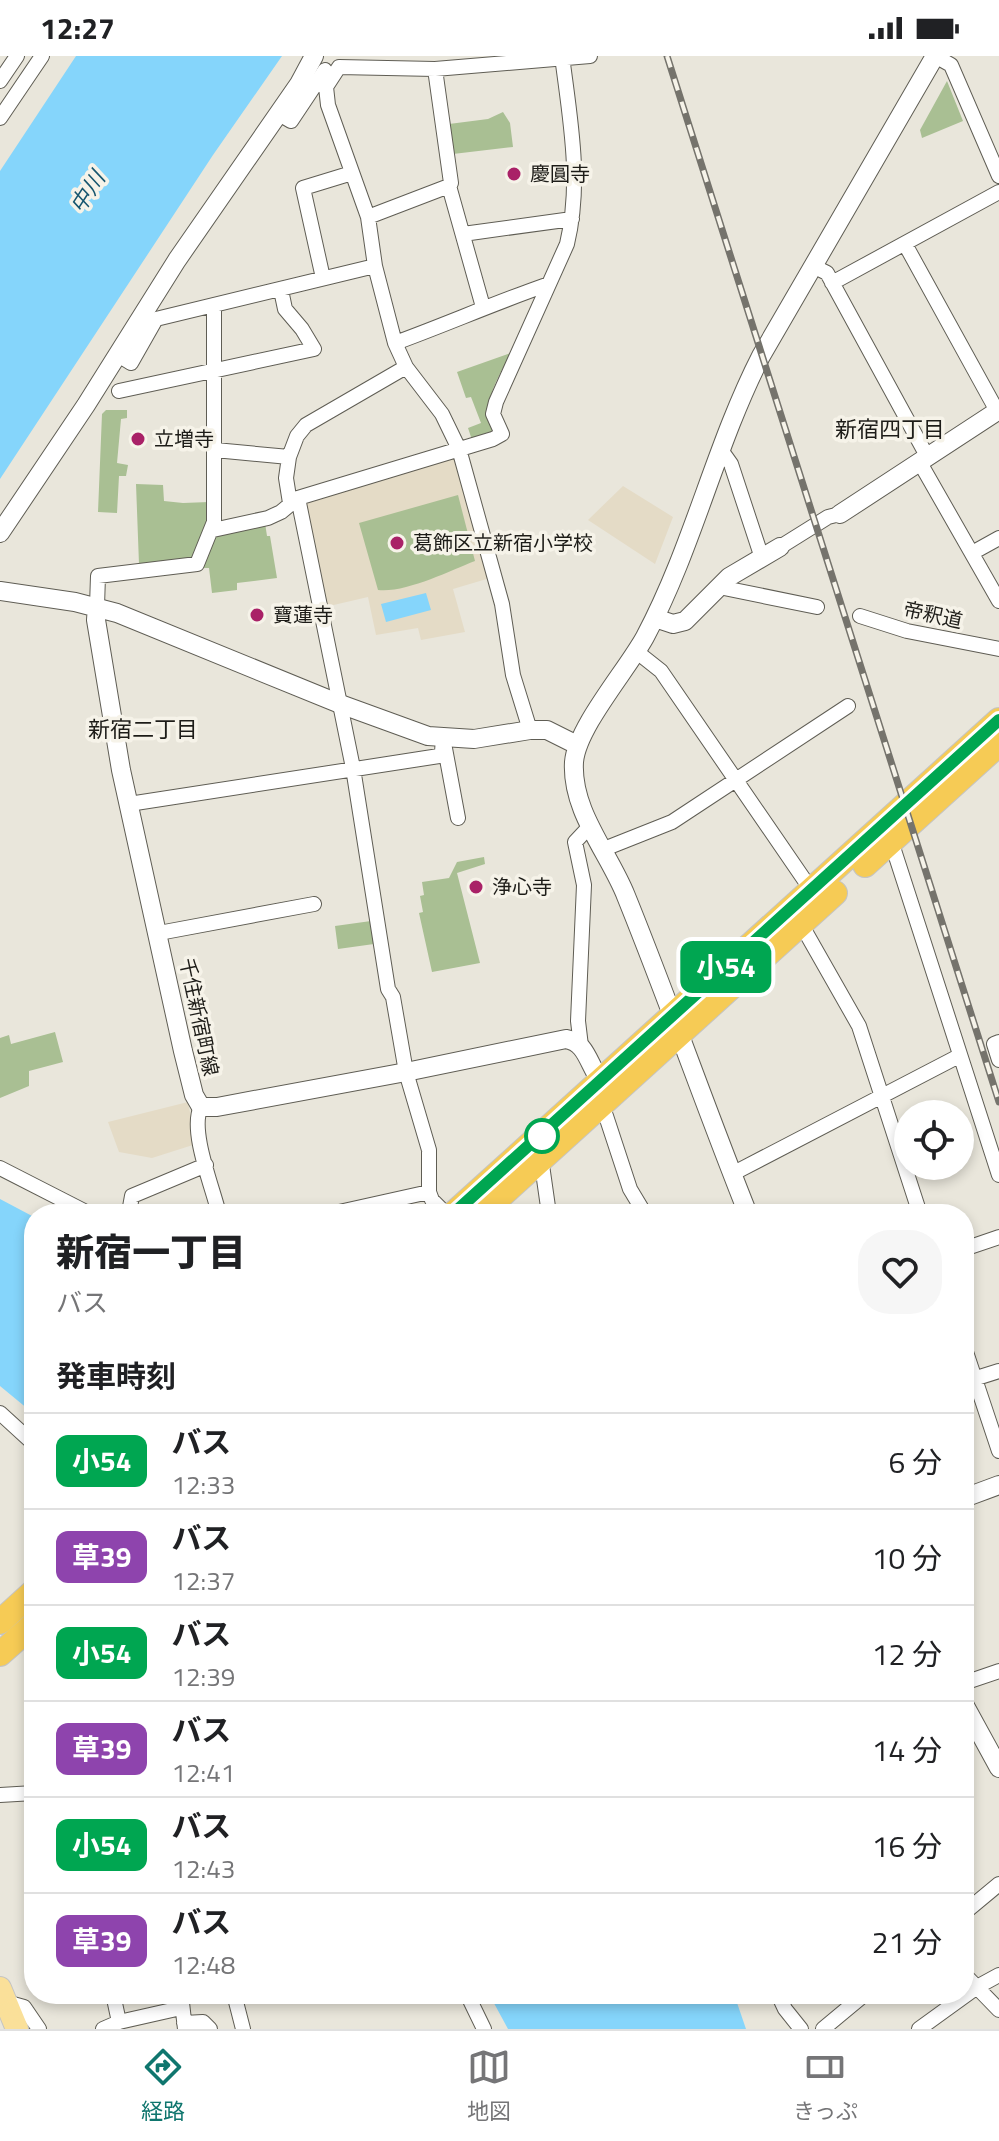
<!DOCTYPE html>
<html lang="ja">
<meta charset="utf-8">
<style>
:root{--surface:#fff;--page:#f6f6f6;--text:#202124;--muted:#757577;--line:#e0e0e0;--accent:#0f766e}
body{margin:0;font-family:"Titillium Web","Noto Sans JP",sans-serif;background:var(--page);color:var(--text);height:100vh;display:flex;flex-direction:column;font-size:30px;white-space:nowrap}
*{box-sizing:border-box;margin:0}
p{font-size:26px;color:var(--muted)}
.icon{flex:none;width:44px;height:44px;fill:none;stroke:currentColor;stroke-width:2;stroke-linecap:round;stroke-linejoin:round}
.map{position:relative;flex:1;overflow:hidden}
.panel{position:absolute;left:24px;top:1148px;width:950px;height:800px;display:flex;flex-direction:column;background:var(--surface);border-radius:32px;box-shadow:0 4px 12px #0003}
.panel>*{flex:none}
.badge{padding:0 16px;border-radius:12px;font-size:28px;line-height:52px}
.buttons{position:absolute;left:894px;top:1044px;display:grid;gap:16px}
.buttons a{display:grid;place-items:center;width:80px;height:80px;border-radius:50%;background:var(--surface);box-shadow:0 4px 12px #0003;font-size:40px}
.map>.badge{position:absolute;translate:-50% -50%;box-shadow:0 0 0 4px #fff}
h2{padding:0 32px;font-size:30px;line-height:72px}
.round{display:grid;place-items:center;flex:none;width:84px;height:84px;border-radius:32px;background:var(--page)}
.overview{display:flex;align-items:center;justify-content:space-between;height:136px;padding:0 32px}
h1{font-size:38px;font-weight:800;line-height:60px}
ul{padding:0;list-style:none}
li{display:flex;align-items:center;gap:24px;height:96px;padding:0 32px;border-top:2px solid var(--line)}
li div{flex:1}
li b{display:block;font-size:30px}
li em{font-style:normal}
li .badge{min-width:88px;font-weight:700;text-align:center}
.status{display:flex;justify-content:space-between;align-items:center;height:56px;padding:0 40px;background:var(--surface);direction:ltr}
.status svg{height:22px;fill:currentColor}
.tabs{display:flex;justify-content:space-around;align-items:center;height:112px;border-top:2px solid var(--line);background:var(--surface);font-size:22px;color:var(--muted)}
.tabs a{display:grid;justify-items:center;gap:4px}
.tabs .active{color:var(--accent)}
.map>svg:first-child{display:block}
</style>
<div class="status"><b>12:27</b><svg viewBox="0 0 49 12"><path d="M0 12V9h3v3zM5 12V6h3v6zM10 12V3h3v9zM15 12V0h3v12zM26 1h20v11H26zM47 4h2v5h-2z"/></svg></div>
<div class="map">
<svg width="999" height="1973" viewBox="0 0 999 1973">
<rect width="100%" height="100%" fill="#e9e6db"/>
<path fill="#e4dbc6" d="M452 399 457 402 490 522 453 533 465 576 421 584 418 572 376 579 368 541 325 551 306 451 308 444Z
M623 430 673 461 655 508 588 464Z
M188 1046 196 1088 152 1102 119 1096 108 1066Z"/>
<path fill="#a9bf93" d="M947 25 963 65 922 82 920 74Z
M503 56 510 67 513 91 453 98 449 68 488 63Z
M511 297C499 321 481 345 493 371L490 379 472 384 468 372 481 367 471 341 466 342 457 316Z
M106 354H127V362L121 363 117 407 128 409 126 420H119L117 457 98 456 102 358Z
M136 428 163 429 164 445 183 447 209 446 210 460 191 506 139 508Z
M458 439 475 505C449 515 406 537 378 534L359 467Z
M265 467 267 480H270L277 522 237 527V534L212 537 209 512H201L216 477Z
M484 801 485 808 457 817 480 907 432 916 419 857 423 856 420 840 424 839 422 826 449 822 457 806Z
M371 865 374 888 338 893 335 870Z
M55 976 63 1006 29 1015V1030L0 1042V982L9 979 11 988Z"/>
<path fill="#85d5fb" d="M76 0H282L213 99 0 423V115Z
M426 537 431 554 386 566 381 548Z
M0 1143 34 1161V1358L0 1330Z
M489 1938H734L746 1973H508Z"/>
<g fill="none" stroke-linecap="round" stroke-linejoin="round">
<defs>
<path id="street" d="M935 0 951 9 999 120
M435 13 451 127 449 130 483 251
M0 25 17 0
M279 58 291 65 325 14
M0 62 42 0
M368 161 449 130
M463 178 572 163
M905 188 997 355
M813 210 827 217 927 400
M323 222 303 132 352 117
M832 227 999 136
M395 287C447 268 497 246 549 228
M118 299 131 307 156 263 375 210
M119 335 314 293 302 273 285 253 281 234
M215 394 289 401 286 422 290 447
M721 394 731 408 762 502
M289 401 297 380 306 369 406 311
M919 405 999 545
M298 442 353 712 388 933 393 941 406 1016 429 1094V1136
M213 474 268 462 281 456 298 442 493 383 502 378 493 358 496 346 567 188C582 125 570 63 562 0
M780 491 828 461 840 458
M972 497 999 482
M719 531 817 551
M97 550 98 520 197 508 214 466V249
M860 560 907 575 999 593
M637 596 661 615 812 835
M530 674 513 619 502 548 459 393 442 358 406 311 395 287 375 210 368 161 328 49 326 31 339 11 435 13 590 0
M444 687 458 762
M129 748 439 700 442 696 443 682
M888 782 891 785 999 1119
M604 793 672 766 848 650
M801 868 859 970 920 1158
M159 877 314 848
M999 986 994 988 999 1004
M581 990 578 965 584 829 575 786 590 770
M599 1049 606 1060 630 1133 645 1158
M201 1051C189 1074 213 1132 219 1158
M541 1102 549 1158
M0 1112 90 1158
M732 1118 959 1000
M134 1158 130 1151 132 1140 206 1109
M330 1158 429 1136 432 1144 446 1158
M964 1193 999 1181
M964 1290 999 1395
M964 1326 999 1315
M0 1357 34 1388
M964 1627 999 1615
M0 1739 34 1737
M964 1857 999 1828
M964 1918 999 1954
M113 1938 119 1966
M181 1938 185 1973
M234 1938 243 1973
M467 1938 484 1973
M778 1938 785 1953 801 1973
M6 1946 24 1951 39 1973
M184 1967 203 1966 210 1973
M103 1973 119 1966 181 1952
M823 1973 865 1938
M919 1973 977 1931 999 1919"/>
<path id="secondary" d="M840 458 999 354
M0 477 86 349 177 204 299 28 314 0
M0 535 75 546 117 557 340 648 428 680 474 683 530 674H547L577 689
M97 550 96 564 121 714 183 995 194 1039 201 1051H217L406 1016 566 983C587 986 589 1011 601 1025
M655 562 673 568 685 565 729 521 780 491
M748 1158C706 1053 669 946 626 840 609 797 571 755 574 706 577 671 627 614 645 581 693 491 715 390 761 300L935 0
M964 1442 999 1429
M964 1648 999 1712"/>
<path id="primary" d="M0 1932 17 1973"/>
<path id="highway" d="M865 809 999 688
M453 1158 999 664
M481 1158 835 837
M0 1566 34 1535
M0 1598 34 1568"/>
</defs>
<use href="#street" stroke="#5f5d54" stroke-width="16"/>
<use href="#secondary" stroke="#5f5d54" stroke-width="20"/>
<use href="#primary" stroke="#c4c4c3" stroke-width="24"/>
<use href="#highway" stroke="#c4c4c3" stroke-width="26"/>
<use href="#street" stroke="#fff" stroke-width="14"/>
<use href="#secondary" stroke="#fff" stroke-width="18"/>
<use href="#primary" stroke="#fae099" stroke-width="22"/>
<use href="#highway" stroke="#f6cb55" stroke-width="24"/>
<defs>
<path id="rail" d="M667 0 999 1046"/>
</defs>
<use href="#rail" stroke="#75736c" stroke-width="7"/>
<use href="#rail" stroke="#f6f3e9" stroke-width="4" stroke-dasharray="12" stroke-linecap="butt"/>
</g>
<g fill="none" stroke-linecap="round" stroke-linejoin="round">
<defs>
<path id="line" d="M453 1158 999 664"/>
</defs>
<use href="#line" stroke="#fff" stroke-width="18"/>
<use href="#line" stroke="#00a651" stroke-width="12"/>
</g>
<g fill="#a92167" stroke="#f6f3e9" stroke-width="3">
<circle cx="514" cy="118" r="8"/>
<circle cx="138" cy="383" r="8"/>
<circle cx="397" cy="487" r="8"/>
<circle cx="257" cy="559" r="8"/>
<circle cx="476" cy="831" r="8"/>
</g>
<circle fill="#fff" stroke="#00a651" stroke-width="4" cx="542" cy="1080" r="16"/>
<g text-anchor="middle" stroke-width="7" stroke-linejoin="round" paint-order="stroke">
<g font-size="20" fill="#1d1c18" stroke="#f6f3e9" text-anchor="start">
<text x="530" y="125">慶圓寺</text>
<text x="154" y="390">立増寺</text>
<text x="413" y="494">葛飾区立新宿小学校</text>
<text x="273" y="566">寶蓮寺</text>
<text x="492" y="838">浄心寺</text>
</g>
<g font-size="20" fill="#1d1c18" stroke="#f6f3e9">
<text transform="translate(933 559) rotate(12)" y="7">帝釈道</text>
<text transform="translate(199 961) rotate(78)" y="7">千住新宿町線</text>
</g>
<g font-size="22" font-style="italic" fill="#16566f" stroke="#f6f3e9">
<text transform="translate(87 136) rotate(-57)" y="8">中川</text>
</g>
<g font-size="22" fill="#1d1c18" stroke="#f6f3e9">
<text x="890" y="381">新宿四丁目</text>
<text x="143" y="681">新宿二丁目</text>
</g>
</g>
</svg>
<div class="buttons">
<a><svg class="icon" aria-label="locate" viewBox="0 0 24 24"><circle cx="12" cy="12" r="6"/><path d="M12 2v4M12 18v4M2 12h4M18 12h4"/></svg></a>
</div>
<b class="badge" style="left:726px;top:911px;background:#00a651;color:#fff">小54</b>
<section class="panel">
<div class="overview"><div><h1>新宿一丁目</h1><p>バス</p></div><a class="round"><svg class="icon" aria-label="heart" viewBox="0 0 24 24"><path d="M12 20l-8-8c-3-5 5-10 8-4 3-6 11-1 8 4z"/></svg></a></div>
<h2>発車時刻</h2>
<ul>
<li><span class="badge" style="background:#00a651;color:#fff">小54</span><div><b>バス</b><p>12:33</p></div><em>6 分</em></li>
<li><span class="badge" style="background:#8e44ad;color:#fff">草39</span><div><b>バス</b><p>12:37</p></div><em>10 分</em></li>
<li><span class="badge" style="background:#00a651;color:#fff">小54</span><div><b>バス</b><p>12:39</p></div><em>12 分</em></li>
<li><span class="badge" style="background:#8e44ad;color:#fff">草39</span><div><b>バス</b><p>12:41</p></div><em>14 分</em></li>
<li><span class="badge" style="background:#00a651;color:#fff">小54</span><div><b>バス</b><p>12:43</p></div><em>16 分</em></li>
<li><span class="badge" style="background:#8e44ad;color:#fff">草39</span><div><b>バス</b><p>12:48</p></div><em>21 分</em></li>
</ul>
</section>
</div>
<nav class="tabs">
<a class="active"><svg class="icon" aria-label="directions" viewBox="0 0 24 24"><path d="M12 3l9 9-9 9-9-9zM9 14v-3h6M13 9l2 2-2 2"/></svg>経路</a>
<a><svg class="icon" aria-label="map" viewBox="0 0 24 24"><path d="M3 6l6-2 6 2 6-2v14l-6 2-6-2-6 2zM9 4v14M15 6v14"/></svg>地図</a>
<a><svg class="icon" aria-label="tickets" viewBox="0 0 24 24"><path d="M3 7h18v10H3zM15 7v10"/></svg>きっぷ</a>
</nav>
